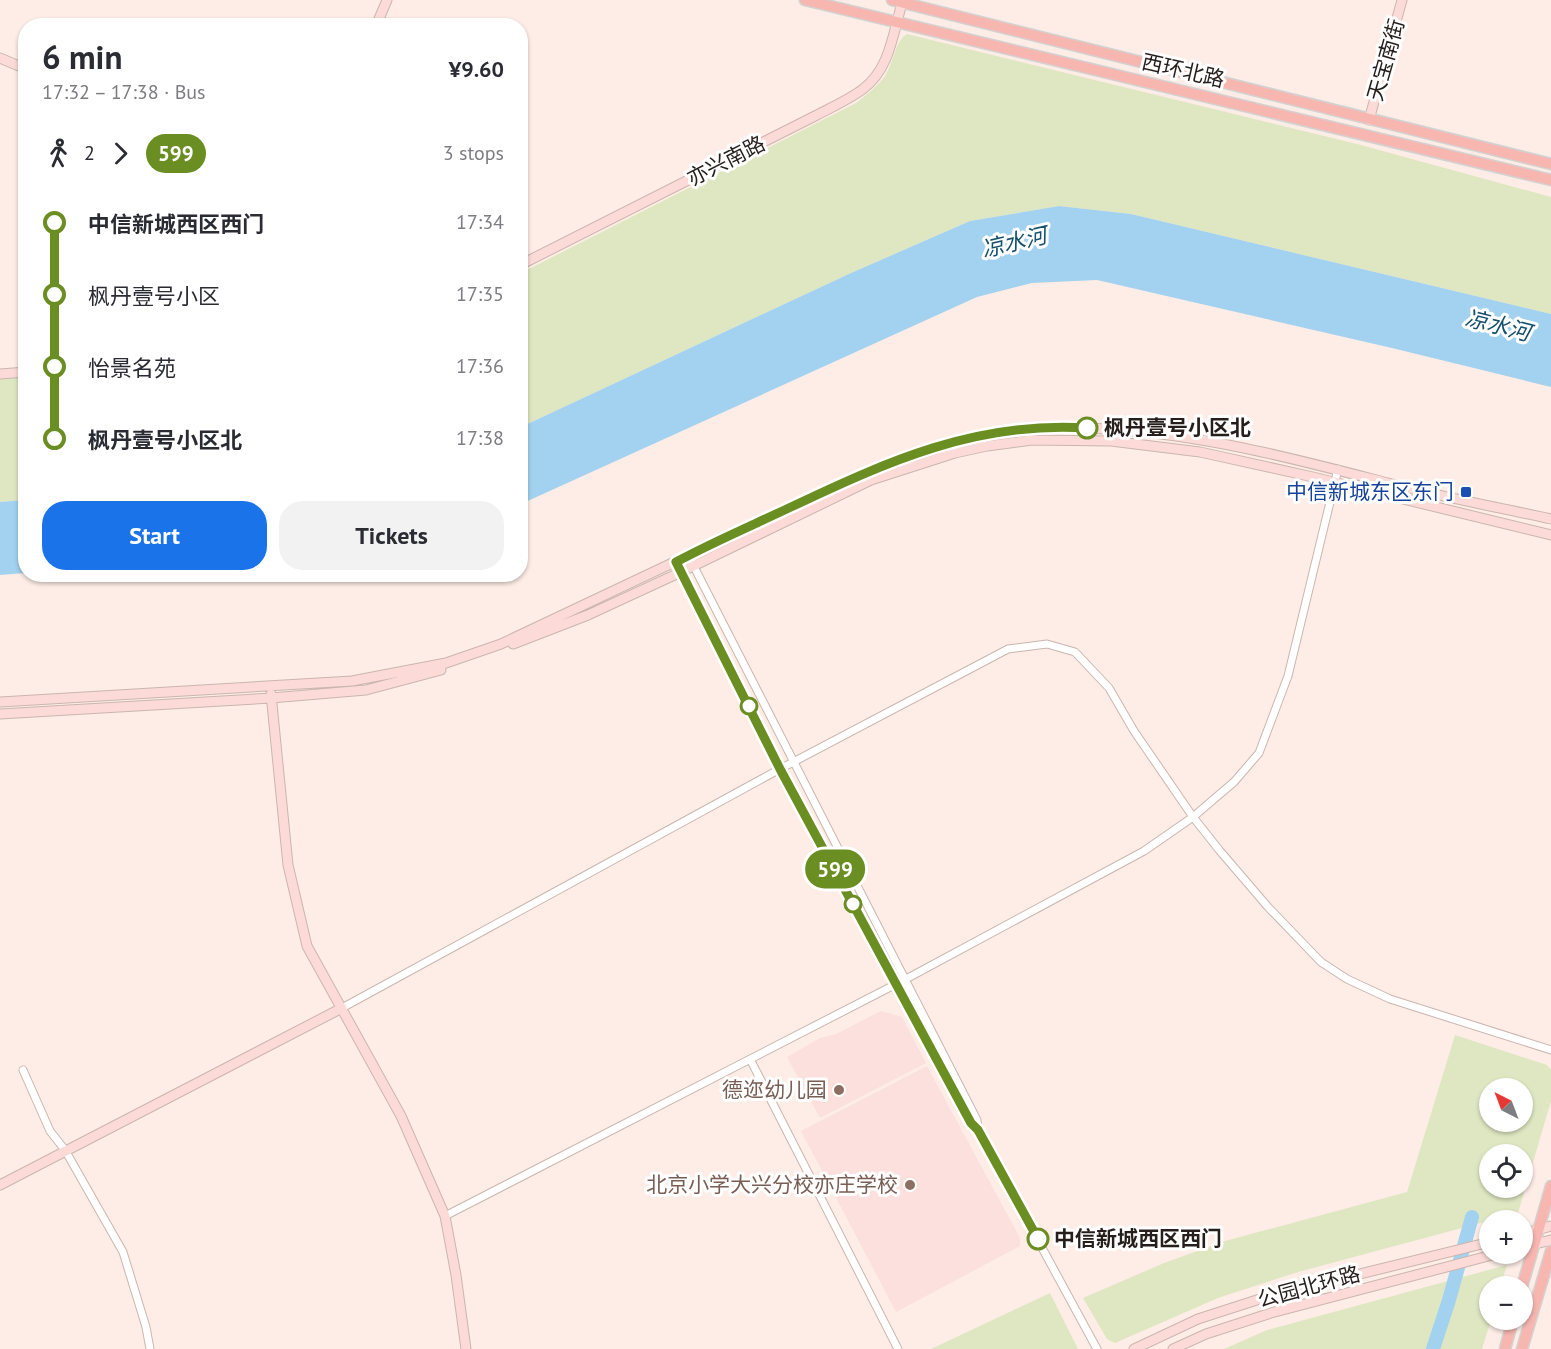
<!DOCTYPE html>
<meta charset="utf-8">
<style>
:root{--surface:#fff;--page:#f2f2f3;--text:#2b2b33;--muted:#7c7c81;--accent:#1a73e8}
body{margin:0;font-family:"PT Sans","Noto Sans SC",sans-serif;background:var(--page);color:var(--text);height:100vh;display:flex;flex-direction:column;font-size:22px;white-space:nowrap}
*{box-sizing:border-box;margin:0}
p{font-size:20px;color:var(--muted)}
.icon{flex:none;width:33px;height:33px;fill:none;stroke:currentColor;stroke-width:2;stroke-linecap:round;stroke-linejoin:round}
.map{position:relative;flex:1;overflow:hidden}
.drawer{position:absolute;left:18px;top:18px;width:510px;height:564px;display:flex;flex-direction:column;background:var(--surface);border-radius:24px;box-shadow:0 2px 4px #0004}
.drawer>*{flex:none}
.badge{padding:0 12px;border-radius:20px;font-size:21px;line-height:39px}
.needle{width:39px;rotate:318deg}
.fabs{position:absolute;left:1479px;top:1078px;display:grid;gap:12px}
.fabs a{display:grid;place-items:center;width:54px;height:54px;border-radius:50%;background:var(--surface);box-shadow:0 2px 4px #0004;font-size:30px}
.map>.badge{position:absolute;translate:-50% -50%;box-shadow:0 0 0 3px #fff}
.legs{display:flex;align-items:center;gap:9px;height:66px;padding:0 24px;font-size:20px}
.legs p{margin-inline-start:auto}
.overview{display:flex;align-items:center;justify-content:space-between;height:102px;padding:0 24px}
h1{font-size:33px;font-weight:700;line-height:45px}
.button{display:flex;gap:12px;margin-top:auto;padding:12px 24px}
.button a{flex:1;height:69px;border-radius:24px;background:var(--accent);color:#fff;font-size:24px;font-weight:700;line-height:69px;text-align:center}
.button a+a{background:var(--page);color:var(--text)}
ul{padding:0 24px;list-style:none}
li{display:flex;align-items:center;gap:21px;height:72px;font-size:22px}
li i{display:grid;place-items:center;width:9px;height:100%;margin:0 8px;background:currentColor}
li i::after{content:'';width:15px;height:15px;margin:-8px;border:4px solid;border-radius:50%;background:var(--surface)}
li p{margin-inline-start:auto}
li:first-child i{background:linear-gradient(#0000 50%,currentColor 0)}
li:last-child i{background:linear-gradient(currentColor 50%,#0000 0)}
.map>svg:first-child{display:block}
</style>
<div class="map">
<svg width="1551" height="1349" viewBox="0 0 1551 1349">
<rect width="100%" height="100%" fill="#fdede6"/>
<path fill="#fbe0dd" d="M881 1011 902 1017 926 1063 820 1118 787 1057 820 1038 836 1034Z
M927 1066 1020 1238V1246L896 1312 801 1131Z"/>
<path fill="#dfe7c2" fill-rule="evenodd" d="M907 34 1361 145 1551 197V314L1131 214 1059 206 970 221 851 273 521 427V273L856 103C866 95 877 87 885 76 893 64 896 39 907 34Z
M25 377V500L0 502V378Z
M1455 1035 1547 1065 1551 1070V1101L1518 1213 1298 1272 1218 1298 1115 1343 1107 1339 1083 1298 1164 1263 1225 1241 1407 1192ZM1490 1089H1522V1122H1490ZM1490 1155H1522V1188H1490Z
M1507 1265 1500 1287H1490L1491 1320 1482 1349H1224L1267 1330Z
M1050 1293 1078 1349H931Z"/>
<path fill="#a2d2ef" d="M1059 206 1131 214 1551 314V387L1392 348 1097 280 1032 283 977 297 521 504V427L851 273 970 221Z
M25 500V573L0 575V502Z"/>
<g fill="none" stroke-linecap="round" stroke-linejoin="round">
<path stroke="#a2d2ef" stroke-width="14" d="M1433 1349 1449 1300 1472 1217"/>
<defs>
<path id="street" d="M688 555C783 744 882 931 977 1120L978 1130
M676 562 780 769 971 1123 978 1130 1097 1349
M342 1008 780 769 1008 649 1047 644 1075 652 1109 688 1134 731 1193 817 1220 851 1268 907 1321 962 1347 979 1390 999 1551 1050
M750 1059 898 1349
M23 1070 50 1131 65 1150 123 1252 146 1327 150 1349
M445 1216 906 979 1144 851 1193 817 1234 782 1259 753 1288 676 1338 469"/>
<path id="secondary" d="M376 26 387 0
M0 58 26 69
M1369 120 1402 0
M520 265 817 115C832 107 850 99 863 89 891 68 893 31 903 0
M0 374 26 372
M513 644 588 615 681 572 871 480 955 453 987 446 1032 440 1111 441 1200 452 1313 477 1551 535
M271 694 288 865 307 946 401 1116 445 1216 456 1275 466 1349
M0 702 352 681 446 663 501 644C586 604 671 563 757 523 846 481 934 436 1033 428 1057 426 1081 427 1105 429 1202 434 1295 459 1388 483 1442 497 1497 507 1551 519
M0 714 271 698 366 690 441 670
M0 1185 342 1008
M1522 1234 1551 1226
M1522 1247 1551 1240
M1134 1349 1198 1319 1266 1297 1490 1242
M1173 1349 1206 1334 1271 1313 1496 1254"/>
<path id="primary" d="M805 0 1551 180
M892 0 1551 164
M1522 1287 1551 1186
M1505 1349 1513 1320
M1522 1349 1551 1251"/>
</defs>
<use href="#street" stroke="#cab6ae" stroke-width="9"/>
<use href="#secondary" stroke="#cab6ae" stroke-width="11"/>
<use href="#primary" stroke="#d3d2d1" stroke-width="13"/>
<use href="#street" stroke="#fff" stroke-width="7"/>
<use href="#secondary" stroke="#fcdad7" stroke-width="9"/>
<use href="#primary" stroke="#f8b6b0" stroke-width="10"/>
</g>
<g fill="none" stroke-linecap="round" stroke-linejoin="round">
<defs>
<path id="line-1" d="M1038 1239 978 1130 971 1123 780 769 676 562C713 542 753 525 791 507 888 461 977 421 1087 428"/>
</defs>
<use href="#line-1" stroke="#fff" stroke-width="14"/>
<use href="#line-1" stroke="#6b8e23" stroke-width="9"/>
</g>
<g fill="#fff" stroke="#6b8e23" stroke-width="3">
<circle cx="1087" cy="428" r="10"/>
<circle cx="749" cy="706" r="8"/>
<circle cx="853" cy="904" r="8"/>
<circle cx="1038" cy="1239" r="10"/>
</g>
<rect fill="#1a4fb4" stroke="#fefefe" stroke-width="2" x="1460" y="486" width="12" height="12" rx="3"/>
<g fill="#8d6e63" stroke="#fefefe" stroke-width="2">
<circle cx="839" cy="1090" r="6"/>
<circle cx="910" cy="1185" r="6"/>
</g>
<g text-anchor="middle" stroke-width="6" stroke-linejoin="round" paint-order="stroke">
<g font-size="21" fill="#251e1b" stroke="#fefefe">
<text transform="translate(1386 60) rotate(-74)" y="7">天宝南街</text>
<text transform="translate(1183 71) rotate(13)" y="7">西环北路</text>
<text transform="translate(726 161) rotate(-27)" y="7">亦兴南路</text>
<text transform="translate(1309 1287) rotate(-15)" y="7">公园北环路</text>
</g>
<g font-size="21" font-weight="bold" fill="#251e1b" stroke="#fefefe" text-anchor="start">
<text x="1104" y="435">枫丹壹号小区北</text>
<text x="1054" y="1246">中信新城西区西门</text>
</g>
<g font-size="21" fill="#164399" stroke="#fefefe" text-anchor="end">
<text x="1454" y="499">中信新城东区东门</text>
</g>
<g font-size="21" fill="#785e54" stroke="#fefefe" text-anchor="end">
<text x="827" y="1097">德迩幼儿园</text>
<text x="898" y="1192">北京小学大兴分校亦庄学校</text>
</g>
<g font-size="22" font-style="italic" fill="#15506d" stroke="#fefefe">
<text transform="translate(1014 242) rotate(-13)" y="8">凉水河</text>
<text transform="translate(1498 325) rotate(14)" y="8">凉水河</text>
</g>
</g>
</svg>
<div class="fabs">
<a><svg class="needle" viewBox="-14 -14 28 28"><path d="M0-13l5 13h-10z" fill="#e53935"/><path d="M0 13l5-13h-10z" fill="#7c7c81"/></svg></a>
<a><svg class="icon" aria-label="locate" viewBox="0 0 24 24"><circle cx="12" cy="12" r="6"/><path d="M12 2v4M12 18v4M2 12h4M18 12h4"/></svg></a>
<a>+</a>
<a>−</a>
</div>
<b class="badge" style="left:835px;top:869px;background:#6b8e23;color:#fff">599</b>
<section class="drawer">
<div class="overview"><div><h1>6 min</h1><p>17:32 – 17:38 · Bus</p></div><b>¥9.60</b></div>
<div class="legs"><svg class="icon" aria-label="walk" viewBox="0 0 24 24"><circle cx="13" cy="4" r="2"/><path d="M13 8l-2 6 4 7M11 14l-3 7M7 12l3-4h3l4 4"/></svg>2<svg class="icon" aria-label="forward" viewBox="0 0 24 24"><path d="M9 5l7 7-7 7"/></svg><b class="badge" style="background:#6b8e23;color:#fff">599</b><p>3 stops</p></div>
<ul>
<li><i style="color:#6b8e23"></i><b>中信新城西区西门</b><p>17:34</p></li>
<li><i style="color:#6b8e23"></i><span>枫丹壹号小区</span><p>17:35</p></li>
<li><i style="color:#6b8e23"></i><span>怡景名苑</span><p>17:36</p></li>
<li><i style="color:#6b8e23"></i><b>枫丹壹号小区北</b><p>17:38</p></li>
</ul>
<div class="button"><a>Start</a><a>Tickets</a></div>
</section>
</div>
